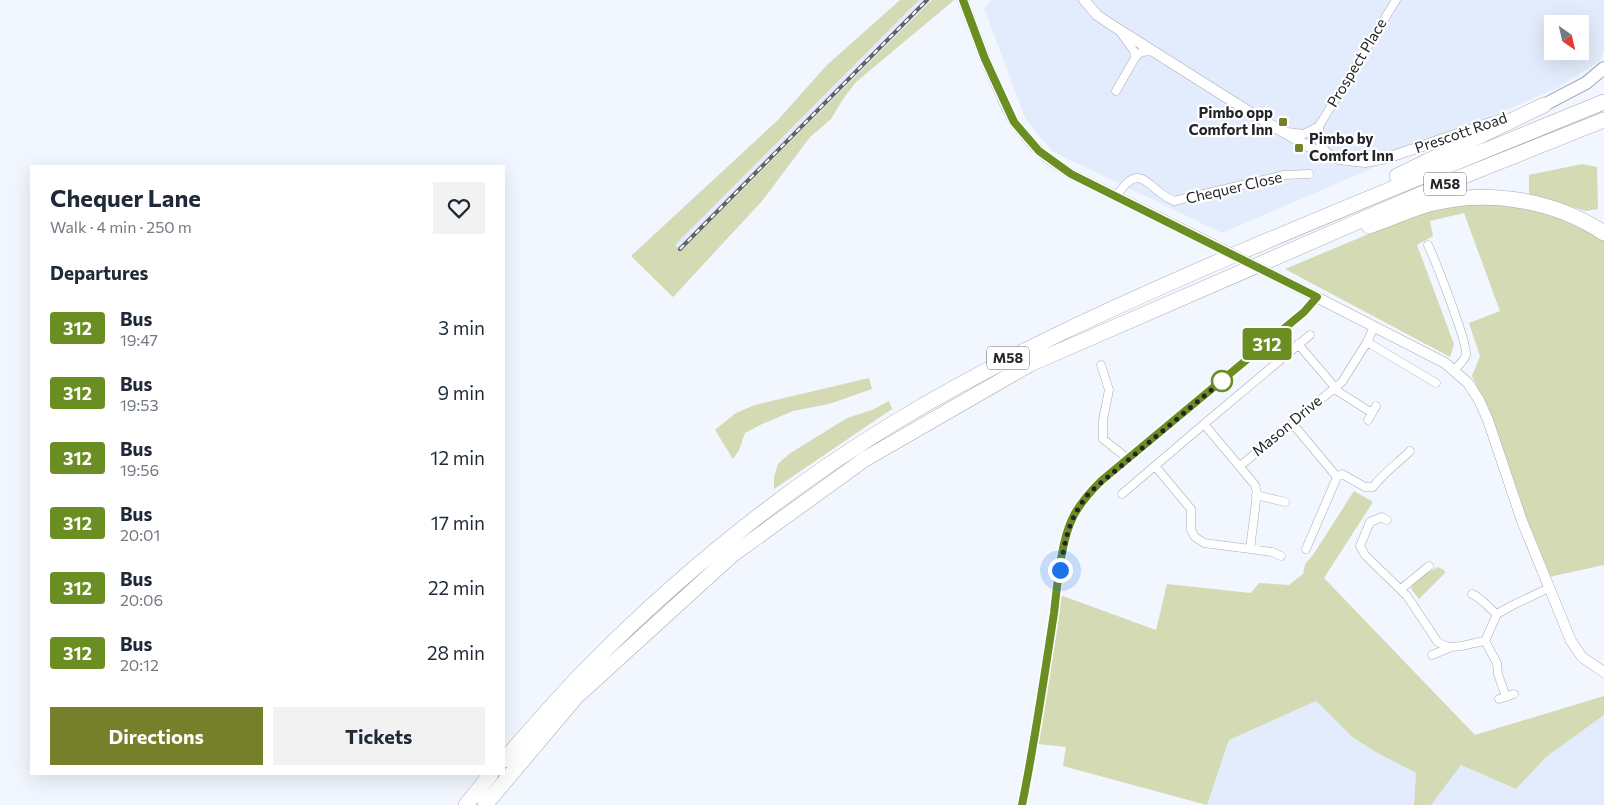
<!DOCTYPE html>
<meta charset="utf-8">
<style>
:root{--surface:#fff;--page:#f2f2f3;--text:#1f2937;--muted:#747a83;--accent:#767f2a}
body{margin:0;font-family:Commissioner,sans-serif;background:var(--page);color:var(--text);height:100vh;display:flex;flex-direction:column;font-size:19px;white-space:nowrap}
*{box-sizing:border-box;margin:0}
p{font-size:16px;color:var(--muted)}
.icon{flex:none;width:28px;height:28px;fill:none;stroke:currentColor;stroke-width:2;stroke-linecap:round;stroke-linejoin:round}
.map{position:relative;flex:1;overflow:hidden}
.panel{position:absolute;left:30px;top:165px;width:475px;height:610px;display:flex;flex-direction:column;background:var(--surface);border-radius:0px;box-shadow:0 5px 20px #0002}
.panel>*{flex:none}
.badge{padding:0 10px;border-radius:4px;font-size:18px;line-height:32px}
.needle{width:32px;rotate:146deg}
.tools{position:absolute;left:1544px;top:15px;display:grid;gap:10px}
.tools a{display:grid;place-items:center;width:45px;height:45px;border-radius:0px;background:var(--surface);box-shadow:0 5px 20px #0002;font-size:25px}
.you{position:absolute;width:25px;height:25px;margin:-12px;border:4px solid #fff;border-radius:50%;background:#1a73e8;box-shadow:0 0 0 8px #1a73e833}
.map>.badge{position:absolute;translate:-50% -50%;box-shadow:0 0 0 2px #fff}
h2{padding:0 20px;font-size:19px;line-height:45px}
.round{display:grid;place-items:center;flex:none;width:52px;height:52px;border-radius:0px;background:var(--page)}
.headline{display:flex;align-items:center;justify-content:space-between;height:85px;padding:0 20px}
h1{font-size:24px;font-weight:700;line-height:38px}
.action{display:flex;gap:10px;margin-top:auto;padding:10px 20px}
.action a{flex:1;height:58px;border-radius:0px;background:var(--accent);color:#fff;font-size:20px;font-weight:700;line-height:58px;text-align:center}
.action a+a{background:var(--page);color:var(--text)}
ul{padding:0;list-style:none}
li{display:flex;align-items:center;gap:15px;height:65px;padding:0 20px}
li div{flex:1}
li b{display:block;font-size:19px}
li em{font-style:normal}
li .badge{min-width:55px;font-weight:700;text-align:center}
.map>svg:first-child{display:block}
</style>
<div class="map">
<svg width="1604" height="805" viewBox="0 0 1604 805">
<rect width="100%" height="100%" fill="#f1f6ff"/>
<path fill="#e3ecfc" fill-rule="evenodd" d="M900 0H954L856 82 843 99 831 119 810 137 762 201 673 297 631 256 779 119 826 66Z
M991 0H1604V52L1599 62 1557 88 1222 233 1052 151 1025 118 984 8ZM1552 24H1580V51H1552Z
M1316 701 1351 736 1416 773 1414 805H1207L1229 740Z
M1604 715V805H1431L1461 765 1516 789 1546 757Z"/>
<path fill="#d4dab3" d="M900 0H919L675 245 681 251 932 0H954L856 82 843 99 831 119 810 137 762 201 673 297 631 256 779 119 826 66Z
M1582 164 1597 167 1598 209 1586 211 1529 194V175Z
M1471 203C1521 206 1561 212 1604 241V565L1549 577 1526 519 1490 414 1472 376 1480 356 1469 323 1500 311 1464 213 1430 221 1433 236 1417 245 1454 344 1450 357 1285 269 1426 210Z
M869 378 872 389 829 404 793 411 762 424 745 433 739 450 733 459 715 430 736 413 755 405Z
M889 401 892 409 774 489V477L778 464 789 454 847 418 872 410Z
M1354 491 1373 502 1324 578 1475 735 1604 696V715L1546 757 1516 789 1461 765 1431 805H1414L1416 773 1374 751 1351 736 1316 701 1229 740 1207 805 1063 766 1066 747 1038 744 1060 595 1156 630 1167 584 1251 593 1259 583 1289 585 1303 574 1305 564 1313 555Z
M1438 567 1445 571V573L1419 599 1411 589 1415 580Z"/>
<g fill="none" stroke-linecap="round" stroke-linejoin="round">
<defs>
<path id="minor" d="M1121 33 1134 51 1135 58
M1116 91 1135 58 1141 52 1154 51
M1319 126 1320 143 1328 154
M1287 132 1304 134 1319 126 1396 0
M1116 197C1141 158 1146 189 1174 201L1284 175 1309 174
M1428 245C1435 260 1468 343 1466 355 1464 361 1459 365 1454 370
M1367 342 1436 383
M1298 344 1339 392 1372 413
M1101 365 1109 390 1103 420V439L1128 459
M1368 420 1376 406
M1292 423 1337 477 1306 549
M1204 424 1310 335
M1155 466 1191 509V530L1195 537 1204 543 1250 549
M1240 466 1342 382 1367 342 1374 327
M1337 477 1342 474 1365 487H1373C1384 472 1397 464 1410 451
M1122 494 1204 424 1255 485 1257 493 1250 549 1272 552 1281 556
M1256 495 1285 502
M1387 520 1382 517 1370 522 1360 546 1365 555 1407 596 1437 641C1450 653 1469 643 1485 641
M1401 589 1429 566
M1472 594C1482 598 1488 608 1497 614
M1432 655 1449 648
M1506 697 1498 674 1497 663 1485 641 1497 614 1511 606 1549 588
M1499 699 1514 694
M1022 805C1034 741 1045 678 1054 613 1057 587 1061 540 1073 517 1079 503 1090 492 1101 481L1304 312 1317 297"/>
<path id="tertiary" d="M963 0 985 59 1006 106 1014 122 1033 145 1046 157 1071 174 1200 238
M1084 0 1097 15 1107 22 1259 118 1315 150 1339 159 1365 162 1387 158 1502 119
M1291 284 1445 363 1468 383 1479 400 1488 420 1522 521 1571 641 1582 657 1604 672"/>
<path id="primary" d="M1544 105 1586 83 1604 68"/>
<path id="motorway" d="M1397 176 1544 105
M1369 226C1391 219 1412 208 1434 203 1490 189 1556 201 1604 233
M504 760C531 729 558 698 587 668 678 576 781 492 892 424 1002 357 1118 305 1236 254 1358 202 1481 152 1604 102
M466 805 491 774
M485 805 576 697 732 555 865 459 1030 364 1456 179 1604 120"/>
</defs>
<use href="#minor" stroke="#a7acb4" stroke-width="9"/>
<use href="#tertiary" stroke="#a7acb4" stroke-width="11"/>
<use href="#primary" stroke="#a7acb4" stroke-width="14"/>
<use href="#motorway" stroke="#a7acb4" stroke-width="16"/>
<use href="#minor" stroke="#fff" stroke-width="8"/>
<use href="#tertiary" stroke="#fff" stroke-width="10"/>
<use href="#primary" stroke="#fff" stroke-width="12"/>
<use href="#motorway" stroke="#fff" stroke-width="15"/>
<defs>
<path id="rail" d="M680 249 927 0"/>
</defs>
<use href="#rail" stroke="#5f6267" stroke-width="4"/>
<use href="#rail" stroke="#fff" stroke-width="2" stroke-dasharray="5.5" stroke-linecap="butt"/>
<defs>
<path id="tertiary-bridge" d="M1200 238 1291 284"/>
</defs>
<use href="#tertiary-bridge" stroke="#a7acb4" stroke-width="11" stroke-linecap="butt"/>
<use href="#tertiary-bridge" stroke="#fff" stroke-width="10"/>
</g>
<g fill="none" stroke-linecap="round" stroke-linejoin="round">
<defs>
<path id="line" d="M963 0 985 59 1014 122 1039 151 1071 174 1317 297 1304 312 1101 481C1090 492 1080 503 1073 517 1061 540 1057 587 1054 613 1044 678 1035 741 1022 805"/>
</defs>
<use href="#line" stroke="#fff" stroke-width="11"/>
<use href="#line" stroke="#6b8e23" stroke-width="8"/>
<path stroke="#232528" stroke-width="5" stroke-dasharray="0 9" d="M1060 570C1066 537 1068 519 1090 492L1222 381"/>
</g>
<g fill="#767f2a" stroke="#fff" stroke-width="2">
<rect x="1278" y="117" width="10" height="10" rx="2.5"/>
<rect x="1294" y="143" width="10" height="10" rx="2.5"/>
</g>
<circle fill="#fff" stroke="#6b8e23" stroke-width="2.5" cx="1222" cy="381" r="10"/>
<g text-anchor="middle" stroke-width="4.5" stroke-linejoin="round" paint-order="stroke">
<g fill="#fff" stroke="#656668" stroke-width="1">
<rect x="1424" y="172.5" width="42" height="23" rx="4"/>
<rect x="987" y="346.5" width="42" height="23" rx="4"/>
</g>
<g font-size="14" font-weight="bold" fill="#232528">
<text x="1445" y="189">M58</text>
<text x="1008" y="363">M58</text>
</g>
<g font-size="15" fill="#232528" stroke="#fff">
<text transform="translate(1357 63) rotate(-59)" y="5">Prospect Place</text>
<text transform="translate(1461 133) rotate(-19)" y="5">Prescott Road</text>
<text transform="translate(1234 188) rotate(-13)" y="5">Chequer Close</text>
<text transform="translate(1287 426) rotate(-40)" y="5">Mason Drive</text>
</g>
<g font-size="15" font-weight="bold" fill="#232528" stroke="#fff" text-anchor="end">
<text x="1273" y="118">Pimbo opp<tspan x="1273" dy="17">Comfort Inn</tspan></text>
<text x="1309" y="144" text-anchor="start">Pimbo by<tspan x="1309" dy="17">Comfort Inn</tspan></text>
</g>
</g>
</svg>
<div class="tools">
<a><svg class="needle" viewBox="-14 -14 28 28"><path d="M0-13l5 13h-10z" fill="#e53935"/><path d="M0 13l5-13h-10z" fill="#747a83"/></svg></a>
</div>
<div class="you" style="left:1060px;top:570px"></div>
<b class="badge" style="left:1267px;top:344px;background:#6b8e23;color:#fff">312</b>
<section class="panel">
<div class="headline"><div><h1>Chequer Lane</h1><p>Walk · 4 min · 250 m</p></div><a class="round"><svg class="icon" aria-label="heart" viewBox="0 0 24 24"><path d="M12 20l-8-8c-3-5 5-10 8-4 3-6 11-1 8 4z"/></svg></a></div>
<h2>Departures</h2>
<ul>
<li><span class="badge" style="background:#6b8e23;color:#fff">312</span><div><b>Bus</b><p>19:47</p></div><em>3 min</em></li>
<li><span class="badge" style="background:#6b8e23;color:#fff">312</span><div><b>Bus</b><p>19:53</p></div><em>9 min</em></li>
<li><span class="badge" style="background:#6b8e23;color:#fff">312</span><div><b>Bus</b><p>19:56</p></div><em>12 min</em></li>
<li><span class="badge" style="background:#6b8e23;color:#fff">312</span><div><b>Bus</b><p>20:01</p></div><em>17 min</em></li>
<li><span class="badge" style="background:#6b8e23;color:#fff">312</span><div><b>Bus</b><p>20:06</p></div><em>22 min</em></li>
<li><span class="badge" style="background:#6b8e23;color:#fff">312</span><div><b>Bus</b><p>20:12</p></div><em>28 min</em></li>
</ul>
<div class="action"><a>Directions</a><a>Tickets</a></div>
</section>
</div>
